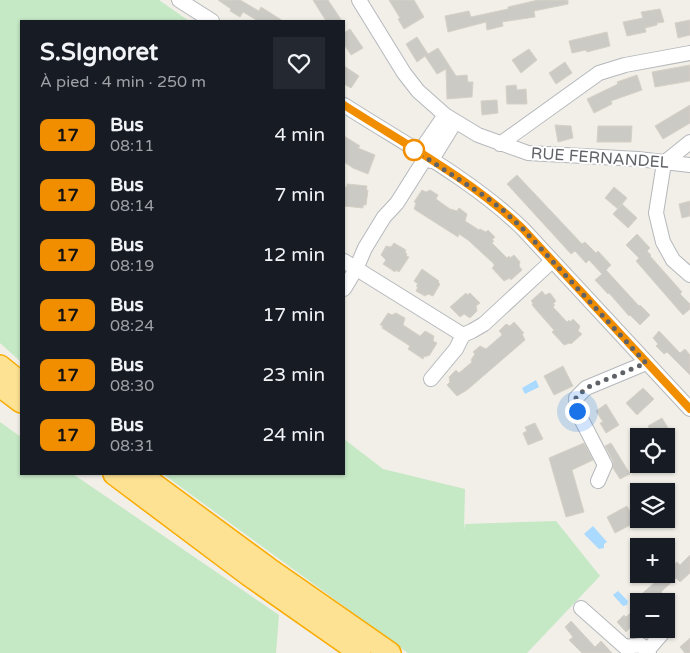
<!DOCTYPE html>
<html lang="fr">
<meta charset="utf-8">
<style>
:root{--surface:#171b24;--page:#242831;--text:#f1f3f6;--muted:#9ea1a6}
body{margin:0;font-family:"Varela Round",sans-serif;background:var(--page);color:var(--text);height:100vh;display:flex;flex-direction:column;font-size:19px;white-space:nowrap}
*{box-sizing:border-box;margin:0}
p{font-size:16px;color:var(--muted)}
.icon{flex:none;width:28px;height:28px;fill:none;stroke:currentColor;stroke-width:2;stroke-linecap:round;stroke-linejoin:round}
.map{position:relative;flex:1;overflow:hidden}
.drawer{position:absolute;left:20px;top:20px;width:325px;height:455px;display:flex;flex-direction:column;background:var(--surface);border-radius:0px;box-shadow:0 1px 4px #0004}
.drawer>*{flex:none}
.badge{padding:0 10px;border-radius:8px;font-size:18px;line-height:32px}
.tools{position:absolute;left:630px;top:428px;display:grid;gap:10px}
.tools a{display:grid;place-items:center;width:45px;height:45px;border-radius:0px;background:var(--surface);box-shadow:0 1px 4px #0004;font-size:25px}
.you{position:absolute;width:25px;height:25px;margin:-12px;border:4px solid #fff;border-radius:50%;background:#1a73e8;box-shadow:0 0 0 8px #1a73e833}
.map>.badge{position:absolute;translate:-50% -50%;box-shadow:0 0 0 2px #fff}
.round{display:grid;place-items:center;flex:none;width:52px;height:52px;border-radius:0px;background:var(--page)}
.head{display:flex;align-items:center;justify-content:space-between;height:85px;padding:0 20px}
h1{font-size:24px;font-weight:800;line-height:38px}
ul{padding:0;list-style:none}
li{display:flex;align-items:center;gap:15px;height:60px;padding:0 20px}
li div{flex:1}
li b{display:block;font-size:19px}
li em{font-style:normal}
li .badge{min-width:55px;font-weight:700;text-align:center}
.map>svg:first-child{display:block}
</style>
<div class="map">
<svg width="690" height="653" viewBox="0 0 690 653">
<rect width="100%" height="100%" fill="#f1efe8"/>
<path fill="#c5e8c5" d="M0 0H159L189 21H21V362L0 343Z
M0 422 21 437V474H73L279 615 276 653H0Z
M344 439 383 469 465 489 464 531 465 524 556 521 600 576 527 653H408L163 474H344Z"/>
<path fill="#aadaff" d="M536 380 539 387 525 394 522 388Z
M593 526 607 542 604 544V548L599 549 584 534Z
M618 591 628 601 627 605 623 606 613 595Z"/>
<path fill="#cccac5" stroke="#d6d1c6" d="M218 0H240L259 11 261 7 283 21H258L243 12 240 17 230 11 231 9Z
M313 0H328L342 21H326Z
M389 0H414L424 17 404 29 398 19 400 18Z
M538 0H568V4L534 11 535 17 502 22 503 26 487 30 486 22 448 32 445 16 469 11 471 17 508 9V7Z
M660 9 664 22 657 23V25L645 28 646 32 627 36 623 22 643 18 641 12Z
M690 20V35L678 38 675 23Z
M350 29 363 48 351 55 344 44V33Z
M607 32 610 46 587 52 586 50 572 53 569 41Z
M417 37 428 54 438 48 456 76 467 75 468 82H473L472 97 447 99 446 69 437 74 425 56 417 62 406 44Z
M529 49 537 60 521 73 512 60Z
M565 62 572 73 556 84 549 73Z
M690 65V81L655 87 652 72Z
M344 66 359 76 351 88 344 84Z
M637 75 642 90 611 101 612 104 594 113 587 99 618 84 617 82Z
M516 85 517 90 526 89 527 104H507L506 86Z
M497 100 498 113 482 115 481 101Z
M690 105V123L663 139 655 126Z
M555 125 571 126 573 138 558 142Z
M598 126H632L631 142H597Z
M344 136 360 146 358 148 375 155 368 174 353 168 344 162Z
M517 175 582 244 585 242 596 253 598 251 611 265 606 270 639 306 640 305 650 315 640 325 630 315 629 316 609 293 608 294 595 280 602 274 589 260 586 263 575 251 571 254 507 184Z
M347 184 367 186 366 190H368L366 205H363V208L344 206V187H347Z
M614 187 627 198 618 209 605 198Z
M422 190 426 192 430 190 438 195 436 199 450 209 457 211 459 208 467 214 465 221 479 230 480 229 486 232 488 230 495 237 492 240 494 241 492 243 507 258 509 256 510 258 514 255 520 262 519 266 522 270 511 280 510 278 504 281 492 268 494 266V264L468 240 459 234 458 237 414 209 416 203 414 202Z
M690 201V216L682 218 679 204Z
M622 204 637 218 628 228 613 214Z
M637 234 650 248 647 251 651 255 650 256 682 292 680 294 690 304V309L683 315 636 261 639 258 626 245Z
M394 243 406 250 405 252 407 254 406 256 409 257 399 272 396 270 395 272 383 264 386 260 381 255 386 246 391 247Z
M422 269 439 281 438 282 440 284 433 296 428 294 425 296 416 291 418 287 416 286 418 284 414 281Z
M542 291 545 295 550 293 556 301 553 304 555 305 553 307 567 322 569 320 570 322 573 319 580 326 578 331 582 334 571 344 570 343 564 345 552 332 554 330 553 329 532 305 533 303 531 301Z
M466 293 467 295 470 293 480 303 476 306 477 311 470 318 464 314 460 317 450 307Z
M388 313 392 315 396 313 405 318 403 325 420 336 425 331 434 336 433 341 437 343 429 356 428 355 426 357 424 356 423 359 408 349 410 346 382 328 383 326 380 325Z
M514 322 524 333 522 334 525 340 467 390 457 396 447 385 450 382 449 377 456 370 459 373 472 362 471 360 475 354 473 352 480 346 486 349 501 336 502 334 499 331 506 324 510 326Z
M659 331 680 353 685 349 690 355V375L667 352 664 354 656 346 658 344 653 338Z
M563 366 573 386 554 395 544 376Z
M643 388 654 399 637 415 626 403Z
M606 404 619 425 606 433 600 423 603 422 596 411Z
M662 418 665 423 673 436H654L648 426Z
M535 423 543 439 528 445 523 433 527 431 525 427Z
M584 443 593 460 572 470 584 512 566 517 549 458Z
M611 443 630 474 620 479 613 468V461L605 446Z
M627 506 636 522 615 533 607 517Z
M690 555V573L680 582 676 578 661 592 664 595 657 601H634L664 574H666V571L677 562 680 565Z
M634 610 639 615V623L633 629 631 627 626 632 617 622 624 615 626 617Z
M571 621 595 647 601 641 612 653H582L569 640 573 637 565 627Z
M690 638V653H685L680 647Z"/>
<g fill="none" stroke-linecap="round" stroke-linejoin="round">
<defs>
<path id="minor" d="M179 0 212 21
M359 0 404 73 418 91 445 115 478 135 528 153 638 159 690 165
M344 105C403 143 473 180 523 229L690 409
M690 142 664 163 656 213 663 242 673 260 690 275
M500 144 599 73 625 65 690 53
M419 153 445 115
M431 161 455 122
M344 261 463 335
M344 289 356 269 365 248 384 217 397 203 426 157
M431 379 456 349 463 335 472 331 484 324 552 261
M598 481 605 465 577 411 576 398 586 388 646 363
M581 608 625 647 641 645 649 653
M647 651 666 629"/>
<path id="highway" d="M0 366 21 383
M0 386 21 402
M114 474 250 576 360 653
M140 474 268 568 390 653"/>
</defs>
<use href="#minor" stroke="#b5b8bc" stroke-width="16"/>
<use href="#highway" stroke="#f9ab00" stroke-width="24"/>
<use href="#minor" stroke="#fff" stroke-width="14"/>
<use href="#highway" stroke="#fde293" stroke-width="21"/>
</g>
<g fill="none" stroke-linecap="round" stroke-linejoin="round">
<defs>
<path id="line" d="M344 105C403 143 472 180 523 229L690 409"/>
</defs>
<use href="#line" stroke="#fff" stroke-width="11"/>
<use href="#line" stroke="#f18e00" stroke-width="8"/>
<path stroke="#5f6368" stroke-width="5" stroke-dasharray="0 9" d="M414 150 486 197 504 211 523 229 646 363 586 388 576 398 577 411"/>
</g>
<circle fill="#fff" stroke="#f18e00" stroke-width="2.5" cx="414" cy="150" r="10"/>
<g text-anchor="middle" stroke-width="4" stroke-linejoin="round" paint-order="stroke">
<g font-size="16" fill="#5f6368" stroke="#fff">
<text transform="translate(600 157) rotate(4)" y="6">RUE FERNANDEL</text>
</g>
</g>
</svg>
<div class="tools">
<a><svg class="icon" aria-label="locate" viewBox="0 0 24 24"><circle cx="12" cy="12" r="6"/><path d="M12 2v4M12 18v4M2 12h4M18 12h4"/></svg></a>
<a><svg class="icon" aria-label="layers" viewBox="0 0 24 24"><path d="M12 4l9 5-9 5-9-5zM3 14l9 5 9-5"/></svg></a>
<a>+</a>
<a>−</a>
</div>
<div class="you" style="left:577px;top:411px"></div>
<section class="drawer">
<div class="head"><div><h1>S.SIgnoret</h1><p>À pied · 4 min · 250 m</p></div><a class="round"><svg class="icon" aria-label="heart" viewBox="0 0 24 24"><path d="M12 20l-8-8c-3-5 5-10 8-4 3-6 11-1 8 4z"/></svg></a></div>
<ul>
<li><span class="badge" style="background:#f18e00;color:#111">17</span><div><b>Bus</b><p>08:11</p></div><em>4 min</em></li>
<li><span class="badge" style="background:#f18e00;color:#111">17</span><div><b>Bus</b><p>08:14</p></div><em>7 min</em></li>
<li><span class="badge" style="background:#f18e00;color:#111">17</span><div><b>Bus</b><p>08:19</p></div><em>12 min</em></li>
<li><span class="badge" style="background:#f18e00;color:#111">17</span><div><b>Bus</b><p>08:24</p></div><em>17 min</em></li>
<li><span class="badge" style="background:#f18e00;color:#111">17</span><div><b>Bus</b><p>08:30</p></div><em>23 min</em></li>
<li><span class="badge" style="background:#f18e00;color:#111">17</span><div><b>Bus</b><p>08:31</p></div><em>24 min</em></li>
</ul>
</section>
</div>
